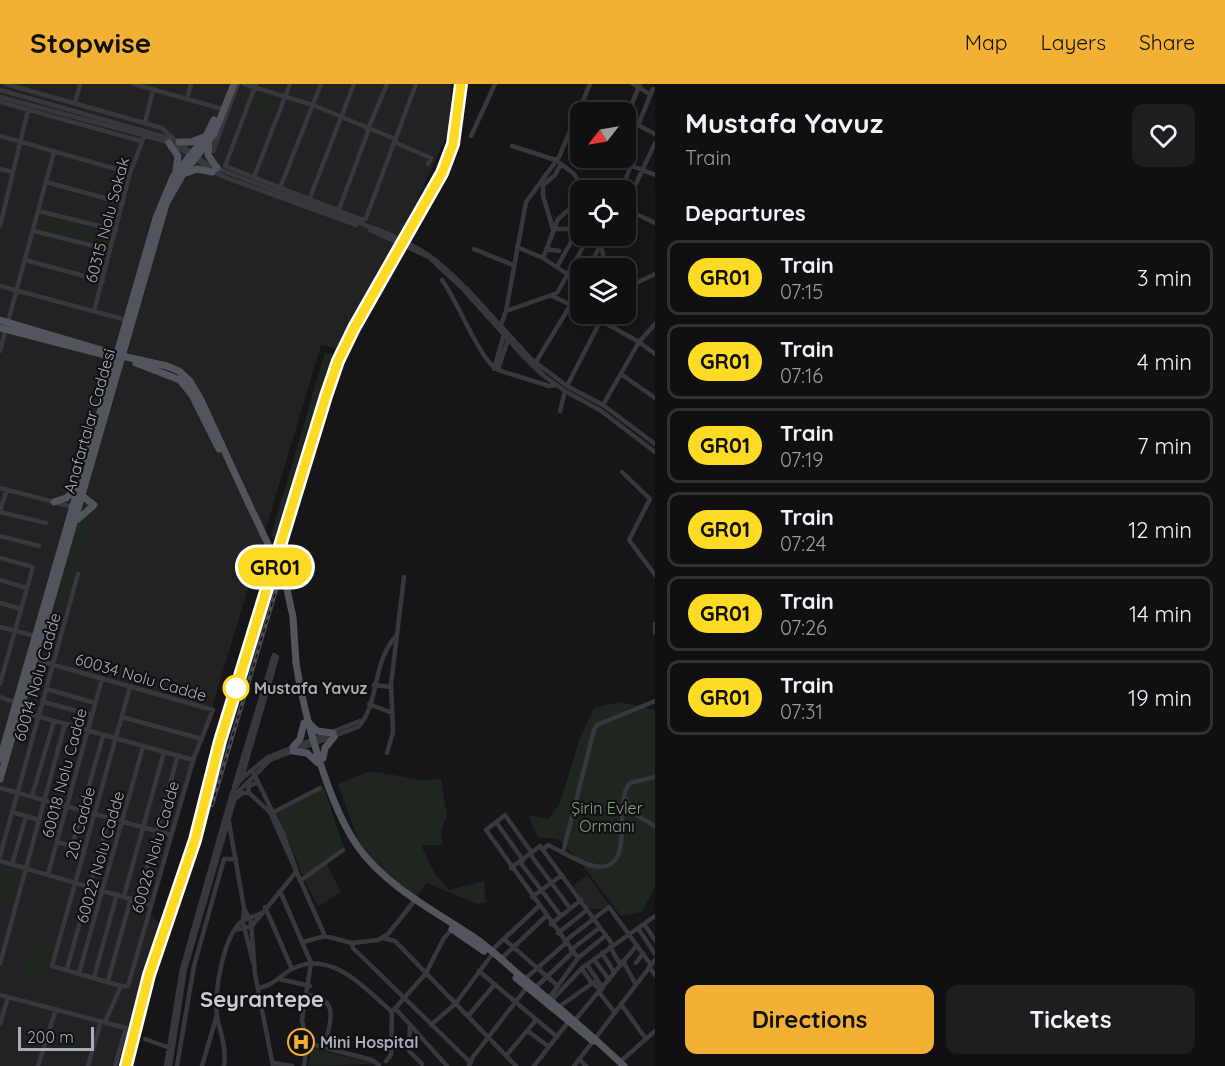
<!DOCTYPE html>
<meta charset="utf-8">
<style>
:root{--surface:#101012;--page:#1e1e20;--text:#f1f3f6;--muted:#9c9d9f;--line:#303032;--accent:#f2b134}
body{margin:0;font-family:Quicksand,sans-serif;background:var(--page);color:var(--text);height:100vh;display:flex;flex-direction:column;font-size:22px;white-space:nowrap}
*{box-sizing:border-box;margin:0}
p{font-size:20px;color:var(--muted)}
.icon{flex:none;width:33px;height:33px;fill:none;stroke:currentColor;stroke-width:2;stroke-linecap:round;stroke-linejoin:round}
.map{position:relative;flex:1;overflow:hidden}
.panel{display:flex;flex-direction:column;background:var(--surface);width:570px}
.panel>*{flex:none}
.badge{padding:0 12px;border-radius:20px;font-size:21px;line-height:39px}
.needle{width:39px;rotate:239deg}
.tools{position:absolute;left:570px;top:18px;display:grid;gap:12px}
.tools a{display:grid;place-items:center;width:66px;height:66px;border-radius:12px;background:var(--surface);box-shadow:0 3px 15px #0003,0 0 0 2px var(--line);font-size:30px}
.scale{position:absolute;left:18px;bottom:15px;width:76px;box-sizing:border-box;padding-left:6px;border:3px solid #a8adb8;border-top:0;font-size:16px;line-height:21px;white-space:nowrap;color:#a8adb8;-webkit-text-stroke:4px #111113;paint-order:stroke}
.map>.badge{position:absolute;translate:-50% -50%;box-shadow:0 0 0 3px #fff}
h2{padding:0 30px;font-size:22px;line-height:54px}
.round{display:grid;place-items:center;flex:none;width:63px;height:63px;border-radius:12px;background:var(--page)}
.summary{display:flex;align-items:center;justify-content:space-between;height:102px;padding:0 30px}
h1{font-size:28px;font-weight:700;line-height:45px}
.primary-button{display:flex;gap:12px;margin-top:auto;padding:12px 30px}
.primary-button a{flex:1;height:69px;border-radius:12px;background:var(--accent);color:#111;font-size:24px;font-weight:700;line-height:69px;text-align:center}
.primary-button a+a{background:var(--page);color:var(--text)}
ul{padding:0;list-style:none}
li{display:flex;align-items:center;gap:18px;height:75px;margin:0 12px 9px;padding:0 18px;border:3px solid var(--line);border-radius:12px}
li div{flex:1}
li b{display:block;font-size:22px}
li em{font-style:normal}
li .badge{min-width:66px;font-weight:700;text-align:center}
header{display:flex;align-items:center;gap:36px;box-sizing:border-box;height:84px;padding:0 30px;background:var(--accent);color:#111}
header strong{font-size:28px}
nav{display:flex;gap:33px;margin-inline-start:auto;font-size:21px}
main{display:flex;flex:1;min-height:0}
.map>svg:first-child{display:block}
</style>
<header>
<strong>Stopwise</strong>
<nav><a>Map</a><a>Layers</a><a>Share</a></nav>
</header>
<main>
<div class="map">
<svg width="655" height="982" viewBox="0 0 655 982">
<rect width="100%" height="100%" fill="#161618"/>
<path fill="#222225" d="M0 0H452L448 49 397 161 338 265 321 261 150 830 161 840 121 982H0Z
M326 779 341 808 318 823 304 795Z
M587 791 609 820 603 825H589L573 802Z"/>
<path fill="#1e261f" d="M256 8 279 18 274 30 250 20Z
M41 131 114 149 111 163 38 145Z
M325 269 334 270 278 461 271 451Z
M92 428 77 488 64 484C70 463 71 438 92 428Z
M64 489 75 493 66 521 55 517Z
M620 618 655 626V803L642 828 621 832 577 774 558 755 538 753 528 731 548 735 560 719 580 654 594 624Z
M21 629 37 634 33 648 17 643Z
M370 687 422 696 441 695 447 732 441 746 442 761H421L435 790 449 806 484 797 486 818 477 820 427 799 416 814 380 784 360 761 338 700Z
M324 704 344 764 303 792 277 729Z
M0 782 22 787 13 821 0 817Z
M32 855 54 861 44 896 22 890Z
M311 964 374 979 375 980 308 982Z"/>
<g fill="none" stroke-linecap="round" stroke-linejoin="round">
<path stroke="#37383d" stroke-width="4.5" d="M6 0 162 44 173 54
M134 0 219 24
M244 0 313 21 395 55
M256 0 225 82 363 136 366 134 416 0
M640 0 639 3 649 10 651 8
M653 5 638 41 655 50
M0 6 175 56 208 81 365 141
M0 13 165 57C186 65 203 83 224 93L356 141
M187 15 191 0
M0 18 141 57
M75 19 80 0
M626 33 639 3 633 0
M145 39 153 6
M368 45 387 0
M626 50 627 46 638 41
M0 52 130 89
M471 52 495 0
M394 58 431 74 428 80
M512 62 556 76 574 90 584 106
M213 67 238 0
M618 74 617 76 655 91
M561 80 555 91 543 101V112L553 145H576
M0 85 12 88
M254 93 290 0
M46 98 123 119
M280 104 321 0
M621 106 631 82
M309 116 354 0
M626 121 655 59
M626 125 655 139
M38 127 116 146
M338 128 369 45
M0 142 28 26
M34 147 110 166
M596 152 603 169V184
M517 163 543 174 567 190
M474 165 513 181
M546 165 559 167
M543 174 558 135 579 117
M25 176 103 197
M557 183 580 142
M588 184 601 161
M570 186 580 192
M442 196C458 218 478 271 495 284
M0 202 126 236
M626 204 655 190
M463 205 523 272 544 292 565 307 600 326 655 368
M467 205 531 275 567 302 603 321 655 360
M552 212 580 225
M94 227 130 89 144 53
M506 227 557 209 587 156 593 152
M589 230 639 258 655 270
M501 241 506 227 526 118 559 73 590 0
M508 255 498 286 549 302 557 301
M0 267 54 68
M536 278 579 207
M494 285 504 250
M621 290 655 314
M567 302 604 230
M603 321 639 258 655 240
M560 327 565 307
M622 388 650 415 629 456 655 491
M0 404 73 423
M0 427 7 405
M0 428 46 439
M0 452 39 462
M0 474 33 483 0 600
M0 496 27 504
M0 519 21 525
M655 540V549
M0 543 35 552
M33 575 213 626 193 676 128 902H121
M374 601 391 603
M47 605 95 619
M0 613 17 619
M44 618 92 631
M369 620 392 629
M19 627 193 676
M122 633 202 655
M387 669 393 648 391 600 404 493
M254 690 283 749 296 785
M241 696 277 573 274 571
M234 703 274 571
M0 704 171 751
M249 709 248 702 257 699
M32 712 54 637
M624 712 636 731 655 742
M235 715 243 709H249L270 728 325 852
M12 728 39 736
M274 728 320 704
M228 733 244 824 243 839 253 878
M496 738 523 776
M57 758 85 765
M72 762 103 652
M543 765 548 761C561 767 576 777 590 781 640 795 611 719 630 699L655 693
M563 768 594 646 597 641 655 617
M532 769 505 731 486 746 578 874
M530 770 570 824
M0 772 78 490
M0 777 151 821
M520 778 561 832
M12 781 26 732
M511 784 540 762 613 861
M48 790 102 595
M300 797 343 766
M280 807 311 879 302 936 307 959 304 982
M124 812 164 668
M532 813 562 791
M138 815 178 671
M265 823 292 885
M244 824 251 838 255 890 273 982
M551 840 581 816
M644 840 655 856
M638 844 655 870
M235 846 252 842 296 788
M558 849 587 826
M383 854 395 857 516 982
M504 855 558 902
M565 857 609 823 651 881
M303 858 325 852 352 859 378 856 388 850 416 815
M352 859 353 864 470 978
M610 863 620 880
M571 866 599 844
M491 867 539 822
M602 869 614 888
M501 875 546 832
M594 875 609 896
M623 877 636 901
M636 879 643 869
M0 880 65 640
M587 881 603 904
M649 883 655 891
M67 885 109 733
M582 885 591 898 601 906
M479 887 557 953
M79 889 143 663
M94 893 117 810
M279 895 310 902
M525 895 566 859
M108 897 131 814
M536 903 573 868
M258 904C274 902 281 890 294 884 332 866 366 905 392 928L391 971 386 977
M599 908 615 929
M0 911 126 944 115 982
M308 911C341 914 330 941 324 963
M549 914 578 874 605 852
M552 916 582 884 655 832
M621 920 646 955
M560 922 597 896
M395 924 447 982
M392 928 426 889 444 854 454 843
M468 932 495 900
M576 935 637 861
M105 938 121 902 52 882 130 603
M0 940 8 913
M410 941 409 967 422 980
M431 941 456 919 491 872
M528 947 549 963
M145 955 170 964
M307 959 372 976 379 981
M506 972 536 936
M579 975 586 982
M620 978 655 947
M273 979 292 982
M38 982 56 925
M88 982 101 937
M166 982 182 885 232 709 240 696 268 673 360 637
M170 982 185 885 236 710 270 676 358 643C380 620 371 580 396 552
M177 982 194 882 224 775H236
M202 982 217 931
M224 982C227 964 220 949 217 932 213 911 224 847 244 836 249 833 255 833 261 829
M469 982 473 973 527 903
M534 982 569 937
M574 982 655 876"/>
<path stroke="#53555c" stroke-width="7" d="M179 58H191L204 53
M209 58 208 71 217 84
M169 59 178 72 176 86
M183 90 197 85 212 88
M0 236 122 272 167 282 179 287 190 297 201 316 248 418
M0 244 117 274
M136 279 180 296 192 311 219 365
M54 418 66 414 75 406
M77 436 94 421 81 411
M296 579C304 631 328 720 358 763 386 802 433 826 472 852 489 863 503 877 518 890 555 920 590 950 624 982
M309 639 317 647 333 649
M293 663 300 655 304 639
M293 667 307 669 318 679
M323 674 325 664 334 653
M0 675 156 134 173 93 206 52 214 36
M0 695 166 120 183 90 214 50 234 0
M452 845 484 867
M516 894 593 957"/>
<defs>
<path id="rail" d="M212 721 277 503
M126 982 149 891 177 814 201 737 215 675 251 553 264 520 338 277 442 89 453 60 461 0"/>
</defs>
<use href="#rail" stroke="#4a4c52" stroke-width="4"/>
<use href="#rail" stroke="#111113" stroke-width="1.5" stroke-dasharray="4.5" stroke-linecap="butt"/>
<path stroke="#37383d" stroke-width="4.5" d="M365 141C408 156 434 170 465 204
M370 146 429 173 461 203"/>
<path stroke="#53555c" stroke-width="7" d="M248 418 285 496 293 533 296 579"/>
</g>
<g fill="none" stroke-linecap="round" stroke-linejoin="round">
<defs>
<path id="line" d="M126 982 149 891 195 756 220 657 326 312 338 277 354 244 442 89 453 60 461 0"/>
</defs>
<use href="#line" stroke="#fff" stroke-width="14"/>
<use href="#line" stroke="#fdda24" stroke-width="9"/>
</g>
<defs>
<symbol id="hospital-ring" viewBox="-11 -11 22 22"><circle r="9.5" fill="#111113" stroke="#f2b134" stroke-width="1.5"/><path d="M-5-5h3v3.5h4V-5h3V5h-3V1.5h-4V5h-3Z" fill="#f2b134"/></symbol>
</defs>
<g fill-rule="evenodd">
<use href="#hospital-ring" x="286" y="943" width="30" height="30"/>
</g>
<circle fill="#fff" stroke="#fdda24" stroke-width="3" cx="236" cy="604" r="12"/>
<g text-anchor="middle" stroke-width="4.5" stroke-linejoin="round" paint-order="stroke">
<g font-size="16" fill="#a8adb8" stroke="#111113">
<text transform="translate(107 136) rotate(-75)" y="6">60315 Nolu Sokak</text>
<text transform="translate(89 337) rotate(-74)" y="6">Anafartalar Caddesi</text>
<text transform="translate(37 593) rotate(-74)" y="6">60014 Nolu Cadde</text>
<text transform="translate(141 593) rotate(16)" y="6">60034 Nolu Cadde</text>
<text transform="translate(64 689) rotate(-75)" y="6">60018 Nolu Cadde</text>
<text transform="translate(80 739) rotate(-75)" y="6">20. Cadde</text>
<text transform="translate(155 763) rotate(-74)" y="6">60026 Nolu Cadde</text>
<text transform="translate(100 773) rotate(-74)" y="6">60022 Nolu Cadde</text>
</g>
<g font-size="16" font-weight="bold" fill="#a8adb8" stroke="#111113" text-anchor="start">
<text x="254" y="610">Mustafa Yavuz</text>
</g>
<g font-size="16" fill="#7fa381" stroke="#111113">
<text x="607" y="730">Şirin Evler<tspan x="607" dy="18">Ormanı</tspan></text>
</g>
<g font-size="16" font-weight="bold" fill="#a8adb8" stroke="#111113" text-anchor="start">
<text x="320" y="964">Mini Hospital</text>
</g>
<g font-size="22" font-weight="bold" fill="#c9ccd4" stroke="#111113">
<text x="262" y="923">Seyrantepe</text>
</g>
</g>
</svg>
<div class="tools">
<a><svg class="needle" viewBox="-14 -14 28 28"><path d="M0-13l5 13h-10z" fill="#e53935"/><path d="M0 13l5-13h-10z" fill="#9c9d9f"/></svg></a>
<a><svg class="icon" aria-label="locate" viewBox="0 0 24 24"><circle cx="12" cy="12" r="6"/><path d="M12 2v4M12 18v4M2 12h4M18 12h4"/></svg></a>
<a><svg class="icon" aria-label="layers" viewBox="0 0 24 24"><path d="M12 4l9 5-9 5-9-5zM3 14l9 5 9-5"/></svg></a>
</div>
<div class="scale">200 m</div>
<b class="badge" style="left:275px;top:483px;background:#fdda24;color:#111">GR01</b>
</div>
<section class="panel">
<div class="summary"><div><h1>Mustafa Yavuz</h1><p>Train</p></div><a class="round"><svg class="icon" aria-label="heart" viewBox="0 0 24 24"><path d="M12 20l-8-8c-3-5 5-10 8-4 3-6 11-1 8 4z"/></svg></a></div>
<h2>Departures</h2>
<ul>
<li><span class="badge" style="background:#fdda24;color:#111">GR01</span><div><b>Train</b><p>07:15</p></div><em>3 min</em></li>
<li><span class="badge" style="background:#fdda24;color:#111">GR01</span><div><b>Train</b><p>07:16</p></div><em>4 min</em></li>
<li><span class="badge" style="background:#fdda24;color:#111">GR01</span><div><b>Train</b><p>07:19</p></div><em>7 min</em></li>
<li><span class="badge" style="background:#fdda24;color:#111">GR01</span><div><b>Train</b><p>07:24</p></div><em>12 min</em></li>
<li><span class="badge" style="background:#fdda24;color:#111">GR01</span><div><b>Train</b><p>07:26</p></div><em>14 min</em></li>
<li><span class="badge" style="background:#fdda24;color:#111">GR01</span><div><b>Train</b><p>07:31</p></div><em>19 min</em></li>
</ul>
<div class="primary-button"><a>Directions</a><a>Tickets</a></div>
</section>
</main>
